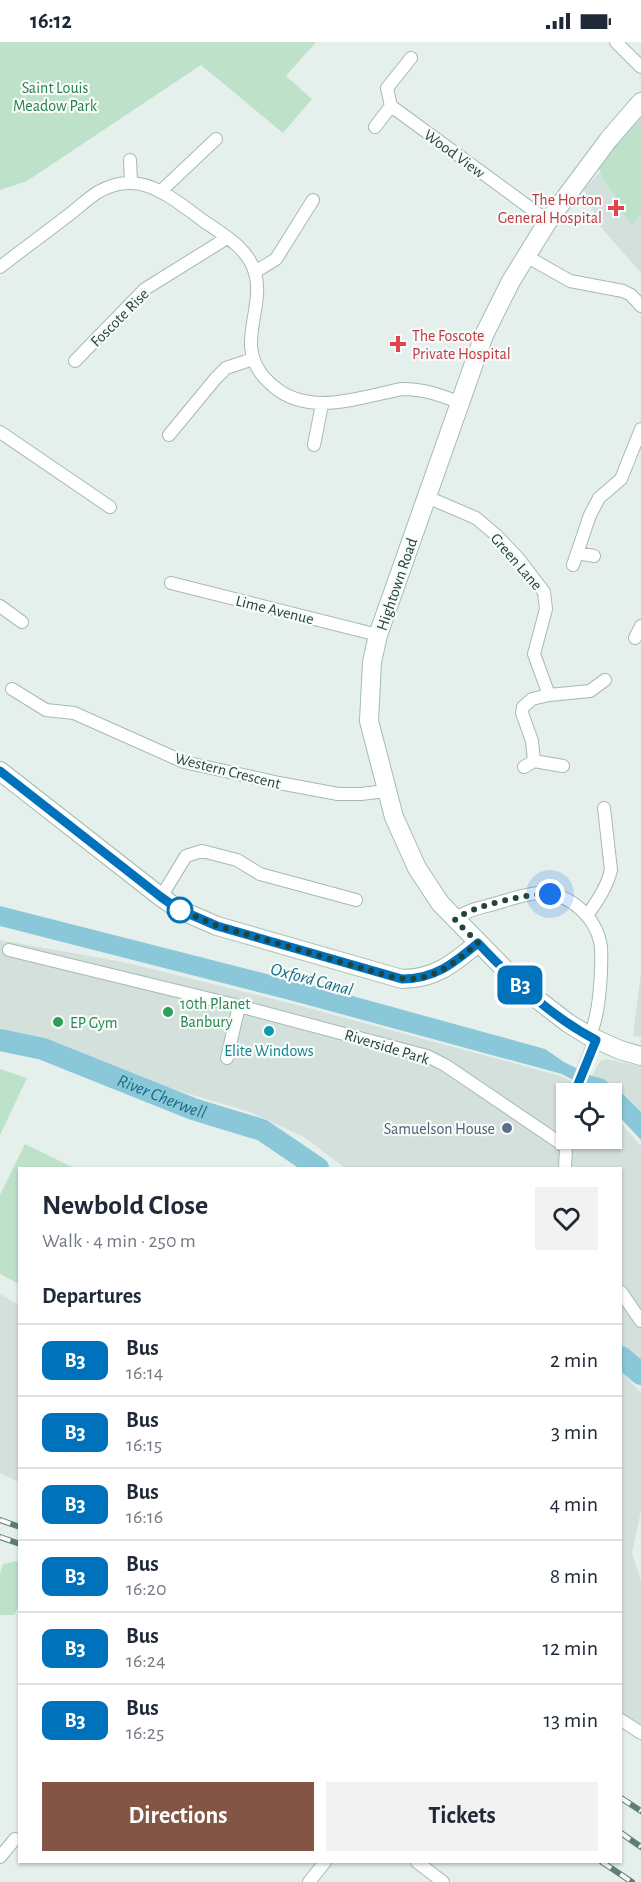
<!DOCTYPE html>
<meta charset="utf-8">
<style>
:root{--surface:#fff;--page:#f2f2f3;--text:#1f2937;--muted:#747a83;--line:#e0e1e3;--accent:#835545}
body{margin:0;font-family:"Alegreya Sans",sans-serif;background:var(--page);color:var(--text);height:100vh;display:flex;flex-direction:column;font-size:22px;white-space:nowrap}
*{box-sizing:border-box;margin:0}
p{font-size:20px;color:var(--muted)}
.icon{flex:none;width:33px;height:33px;fill:none;stroke:currentColor;stroke-width:2;stroke-linecap:round;stroke-linejoin:round}
.map{position:relative;flex:1;overflow:hidden}
.drawer{position:absolute;left:18px;top:1125px;width:604px;height:696px;display:flex;flex-direction:column;background:var(--surface);border-radius:0px;box-shadow:0 2px 4px #0004}
.drawer>*{flex:none}
.badge{padding:0 12px;border-radius:9px;font-size:21px;line-height:39px}
.fabs{position:absolute;left:556px;top:1041px;display:grid;gap:12px}
.fabs a{display:grid;place-items:center;width:66px;height:66px;border-radius:0px;background:var(--surface);box-shadow:0 2px 4px #0004;font-size:30px}
.you{position:absolute;width:30px;height:30px;margin:-15px;border:4px solid #fff;border-radius:50%;background:#1a73e8;box-shadow:0 0 0 9px #1a73e833}
.map>.badge{position:absolute;translate:-50% -50%;box-shadow:0 0 0 3px #fff}
h2{padding:0 24px;font-size:22px;line-height:54px}
.round{display:grid;place-items:center;flex:none;width:63px;height:63px;border-radius:0px;background:var(--page)}
.summary{display:flex;align-items:center;justify-content:space-between;height:102px;padding:0 24px}
h1{font-size:28px;font-weight:600;line-height:45px}
.action{display:flex;gap:12px;margin-top:auto;padding:12px 24px}
.action a{flex:1;height:69px;border-radius:0px;background:var(--accent);color:#fff;font-size:24px;font-weight:600;line-height:69px;text-align:center}
.action a+a{background:var(--page);color:var(--text)}
ul{padding:0;list-style:none}
li{display:flex;align-items:center;gap:18px;height:72px;padding:0 24px;border-top:2px solid var(--line)}
li div{flex:1}
li b{display:block;font-size:22px}
li em{font-style:normal}
li .badge{min-width:66px;font-weight:700;text-align:center}
.status{display:flex;justify-content:space-between;align-items:center;height:42px;padding:0 30px;background:var(--surface);direction:ltr}
.status svg{height:16px;fill:currentColor}
.map>svg:first-child{display:block}
</style>
<div class="status"><b>16:12</b><svg viewBox="0 0 49 12"><path d="M0 12V9h3v3zM5 12V6h3v6zM10 12V3h3v9zM15 12V0h3v12zM26 1h20v11H26zM47 4h2v5h-2z"/></svg></div>
<div class="map">
<svg width="641" height="1840" viewBox="0 0 641 1840">
<rect width="100%" height="100%" fill="#e5f0ec"/>
<path fill="#d3e0db" d="M641 76V231L600 184 584 147 601 129 597 122Z
M0 898 123 920 293 962 561 1034 589 1047 594 1051 567 1052V1096H612V1071L641 1104V1321L621 1307V1126H345L304 1095 250 1070 0 996Z
M641 931V995L633 994Z
M605 1017 641 1024V1070L619 1048 605 1037 592 1034 600 1019Z
M0 1252 19 1263V1440L0 1431Z
M621 1329 641 1351V1469L632 1511 641 1538V1687L621 1676Z"/>
<path fill="#bde2c9" d="M0 0H316L286 34 312 57 283 91 201 23 27 139 0 148Z
M641 76V172L632 183 616 162 620 159 605 141 597 122Z
M0 1027 27 1036 0 1093Z
M25 1102 74 1126H20L19 1242 0 1232V1153Z
M17 1519 19 1522V1563L14 1573H0V1531L3 1522Z"/>
<path fill="#8ac7d8" d="M0 864 338 950 545 1007 564 1020 592 1034 604 1037 619 1048 641 1070V1098L612 1067V1052L597 1051 562 1032 293 959 0 884Z"/>
<g fill="none" stroke-linecap="round" stroke-linejoin="round">
<g stroke="#8ac7d8" stroke-width="22">
<path id="s1" d="M0 998 43 1007 193 1067 262 1088 318 1126"/>
<path d="M621 1315 641 1332"/>
</g>
<defs>
<path id="street" d="M616 0 641 25
M411 16 387 46 391 64 548 179
M375 85 391 64
M130 118 131 141
M160 150 216 97
M526 214 570 239 623 249 631 253 641 264
M0 225C22 208 44 192 66 175 77 167 87 157 98 150 107 145 119 141 129 141 156 140 184 165 205 180 224 193 249 207 255 231 262 254 250 280 251 304 252 319 260 333 272 343 308 376 360 355 402 347 425 347 440 353 461 361
M255 230 276 217 313 158
M75 319 145 247 227 196
M0 390 110 465
M169 393 216 336 226 326 253 317
M314 403 322 362
M427 455 476 476 496 493 518 516 544 550 546 567 534 612 549 653 532 657 523 665 522 671 532 699 534 719 524 725
M577 511 594 514
M573 523 590 473 599 456 621 437 641 387
M171 541 378 593
M0 564 22 580
M635 596 641 584
M12 647 46 668 74 671 184 720 279 741 338 752H361L386 749
M549 653 590 649 605 638
M534 719 563 724
M161 855 186 814 202 809 237 818 260 832 356 858
M587 873C598 859 607 845 611 828L604 766
M455 878C466 868 480 866 494 862 508 858 524 852 539 851 570 850 597 876 601 905 602 926 600 976 589 994
M9 908 239 964
M227 1016 239 964 427 1014 445 1023 566 1105
M574 1052 595 998
M565 1126 567 1085
M621 1250 641 1279
M621 1678 641 1691
M0 1815 15 1797
M417 1820 443 1840
M309 1840 325 1820"/>
<path id="secondary" d="M641 60 609 97 548 179 511 239 484 293 378 593 372 620 369 679 394 775 417 826 440 861 524 947 568 981 589 994 620 1008 641 1014
M0 729 161 855 178 867 217 884 402 937C435 937 454 921 478 901"/>
</defs>
<use href="#street" stroke="#a7b9b4" stroke-width="14"/>
<use href="#secondary" stroke="#a3bcb5" stroke-width="20"/>
<use href="#street" stroke="#fff" stroke-width="12"/>
<use href="#secondary" stroke="#fff" stroke-width="18"/>
<defs>
<path id="rail" d="M0 1478 20 1485
M0 1495 20 1502
M621 1756 641 1769
M621 1791 641 1805
M602 1820 632 1840"/>
</defs>
<use href="#rail" stroke="#5d7f78" stroke-width="6"/>
<use href="#rail" stroke="#f7fbf9" stroke-width="4" stroke-dasharray="11" stroke-linecap="butt"/>
</g>
<g fill="none" stroke-linecap="round" stroke-linejoin="round">
<defs>
<path id="line" d="M0 729 161 855 178 867 217 884 402 937C435 937 454 921 478 901 513 938 550 974 596 998L574 1052"/>
</defs>
<use href="#line" stroke="#fff" stroke-width="14"/>
<use href="#line" stroke="#0072bc" stroke-width="9"/>
<path stroke="#22443d" stroke-width="6" stroke-dasharray="0 10.8" d="M180 868 178 867 217 884 393 935C429 943 452 923 478 901L455 878C470 864 530 851 550 852"/>
</g>
<g fill="#e0444e" stroke="#f7fbf9" stroke-width="2">
<path d="M613 157h6v6h6v6h-6v6h-6v-6h-6v-6h6z"/>
<path d="M395 293h6v6h6v6h-6v6h-6v-6h-6v-6h6z"/>
</g>
<circle fill="#fff" stroke="#0072bc" stroke-width="3" cx="180" cy="868" r="12"/>
<g fill="#2e9e5b" stroke="#f7fbf9" stroke-width="2">
<circle cx="168" cy="970" r="6"/>
<circle cx="58" cy="980" r="6"/>
</g>
<circle fill="#0f9aa8" stroke="#f7fbf9" stroke-width="2" cx="269" cy="989" r="6"/>
<circle fill="#5c6f8a" stroke="#f7fbf9" stroke-width="2" cx="507" cy="1086" r="6"/>
<g text-anchor="middle" stroke-width="4.5" stroke-linejoin="round" paint-order="stroke">
<g font-size="16" fill="#287f4f" stroke="#f7fbf9">
<text x="55" y="51">Saint Louis<tspan x="55" dy="18">Meadow Park</tspan></text>
</g>
<g font-size="16" fill="#22443d" stroke="#f7fbf9">
<text transform="translate(455 111) rotate(36)" y="6">Wood View</text>
<text transform="translate(119 275) rotate(-45)" y="6">Foscote Rise</text>
<text transform="translate(517 519) rotate(49)" y="6">Green Lane</text>
<text transform="translate(396 542) rotate(-71)" y="6">Hightown Road</text>
<text transform="translate(275 567) rotate(14)" y="6">Lime Avenue</text>
<text transform="translate(228 728) rotate(14)" y="6">Western Crescent</text>
<text transform="translate(387 1004) rotate(17)" y="6">Riverside Park</text>
</g>
<g font-size="16" fill="#be3a42" stroke="#f7fbf9" text-anchor="end">
<text x="602" y="163">The Horton<tspan x="602" dy="18">General Hospital</tspan></text>
<text x="412" y="299" text-anchor="start">The Foscote<tspan x="412" dy="18">Private Hospital</tspan></text>
</g>
<g font-size="16" fill="#27864d" stroke="#f7fbf9" text-anchor="start">
<text x="180" y="967">10th Planet<tspan x="180" dy="18">Banbury</tspan></text>
<text x="70" y="986">EP Gym</text>
</g>
<g font-size="16" fill="#0d838f" stroke="#f7fbf9">
<text x="269" y="1014">Elite Windows</text>
</g>
<g font-size="16" fill="#4e5e75" stroke="#f7fbf9" text-anchor="end">
<text x="495" y="1092">Samuelson House</text>
</g>
<g font-size="18" font-style="italic" fill="#166c86" stroke="#f7fbf9">
<text transform="translate(312 937) rotate(15)" y="6">Oxford Canal</text>
<text dy="6" stroke="none"><textPath href="#s1" startOffset="172">River Cherwell</textPath></text>
</g>
</g>
</svg>
<div class="fabs">
<a><svg class="icon" aria-label="locate" viewBox="0 0 24 24"><circle cx="12" cy="12" r="6"/><path d="M12 2v4M12 18v4M2 12h4M18 12h4"/></svg></a>
</div>
<div class="you" style="left:550px;top:852px"></div>
<b class="badge" style="left:520px;top:943px;background:#0072bc;color:#fff">B3</b>
<section class="drawer">
<div class="summary"><div><h1>Newbold Close</h1><p>Walk · 4 min · 250 m</p></div><a class="round"><svg class="icon" aria-label="heart" viewBox="0 0 24 24"><path d="M12 20l-8-8c-3-5 5-10 8-4 3-6 11-1 8 4z"/></svg></a></div>
<h2>Departures</h2>
<ul>
<li><span class="badge" style="background:#0072bc;color:#fff">B3</span><div><b>Bus</b><p>16:14</p></div><em>2 min</em></li>
<li><span class="badge" style="background:#0072bc;color:#fff">B3</span><div><b>Bus</b><p>16:15</p></div><em>3 min</em></li>
<li><span class="badge" style="background:#0072bc;color:#fff">B3</span><div><b>Bus</b><p>16:16</p></div><em>4 min</em></li>
<li><span class="badge" style="background:#0072bc;color:#fff">B3</span><div><b>Bus</b><p>16:20</p></div><em>8 min</em></li>
<li><span class="badge" style="background:#0072bc;color:#fff">B3</span><div><b>Bus</b><p>16:24</p></div><em>12 min</em></li>
<li><span class="badge" style="background:#0072bc;color:#fff">B3</span><div><b>Bus</b><p>16:25</p></div><em>13 min</em></li>
</ul>
<div class="action"><a>Directions</a><a>Tickets</a></div>
</section>
</div>
